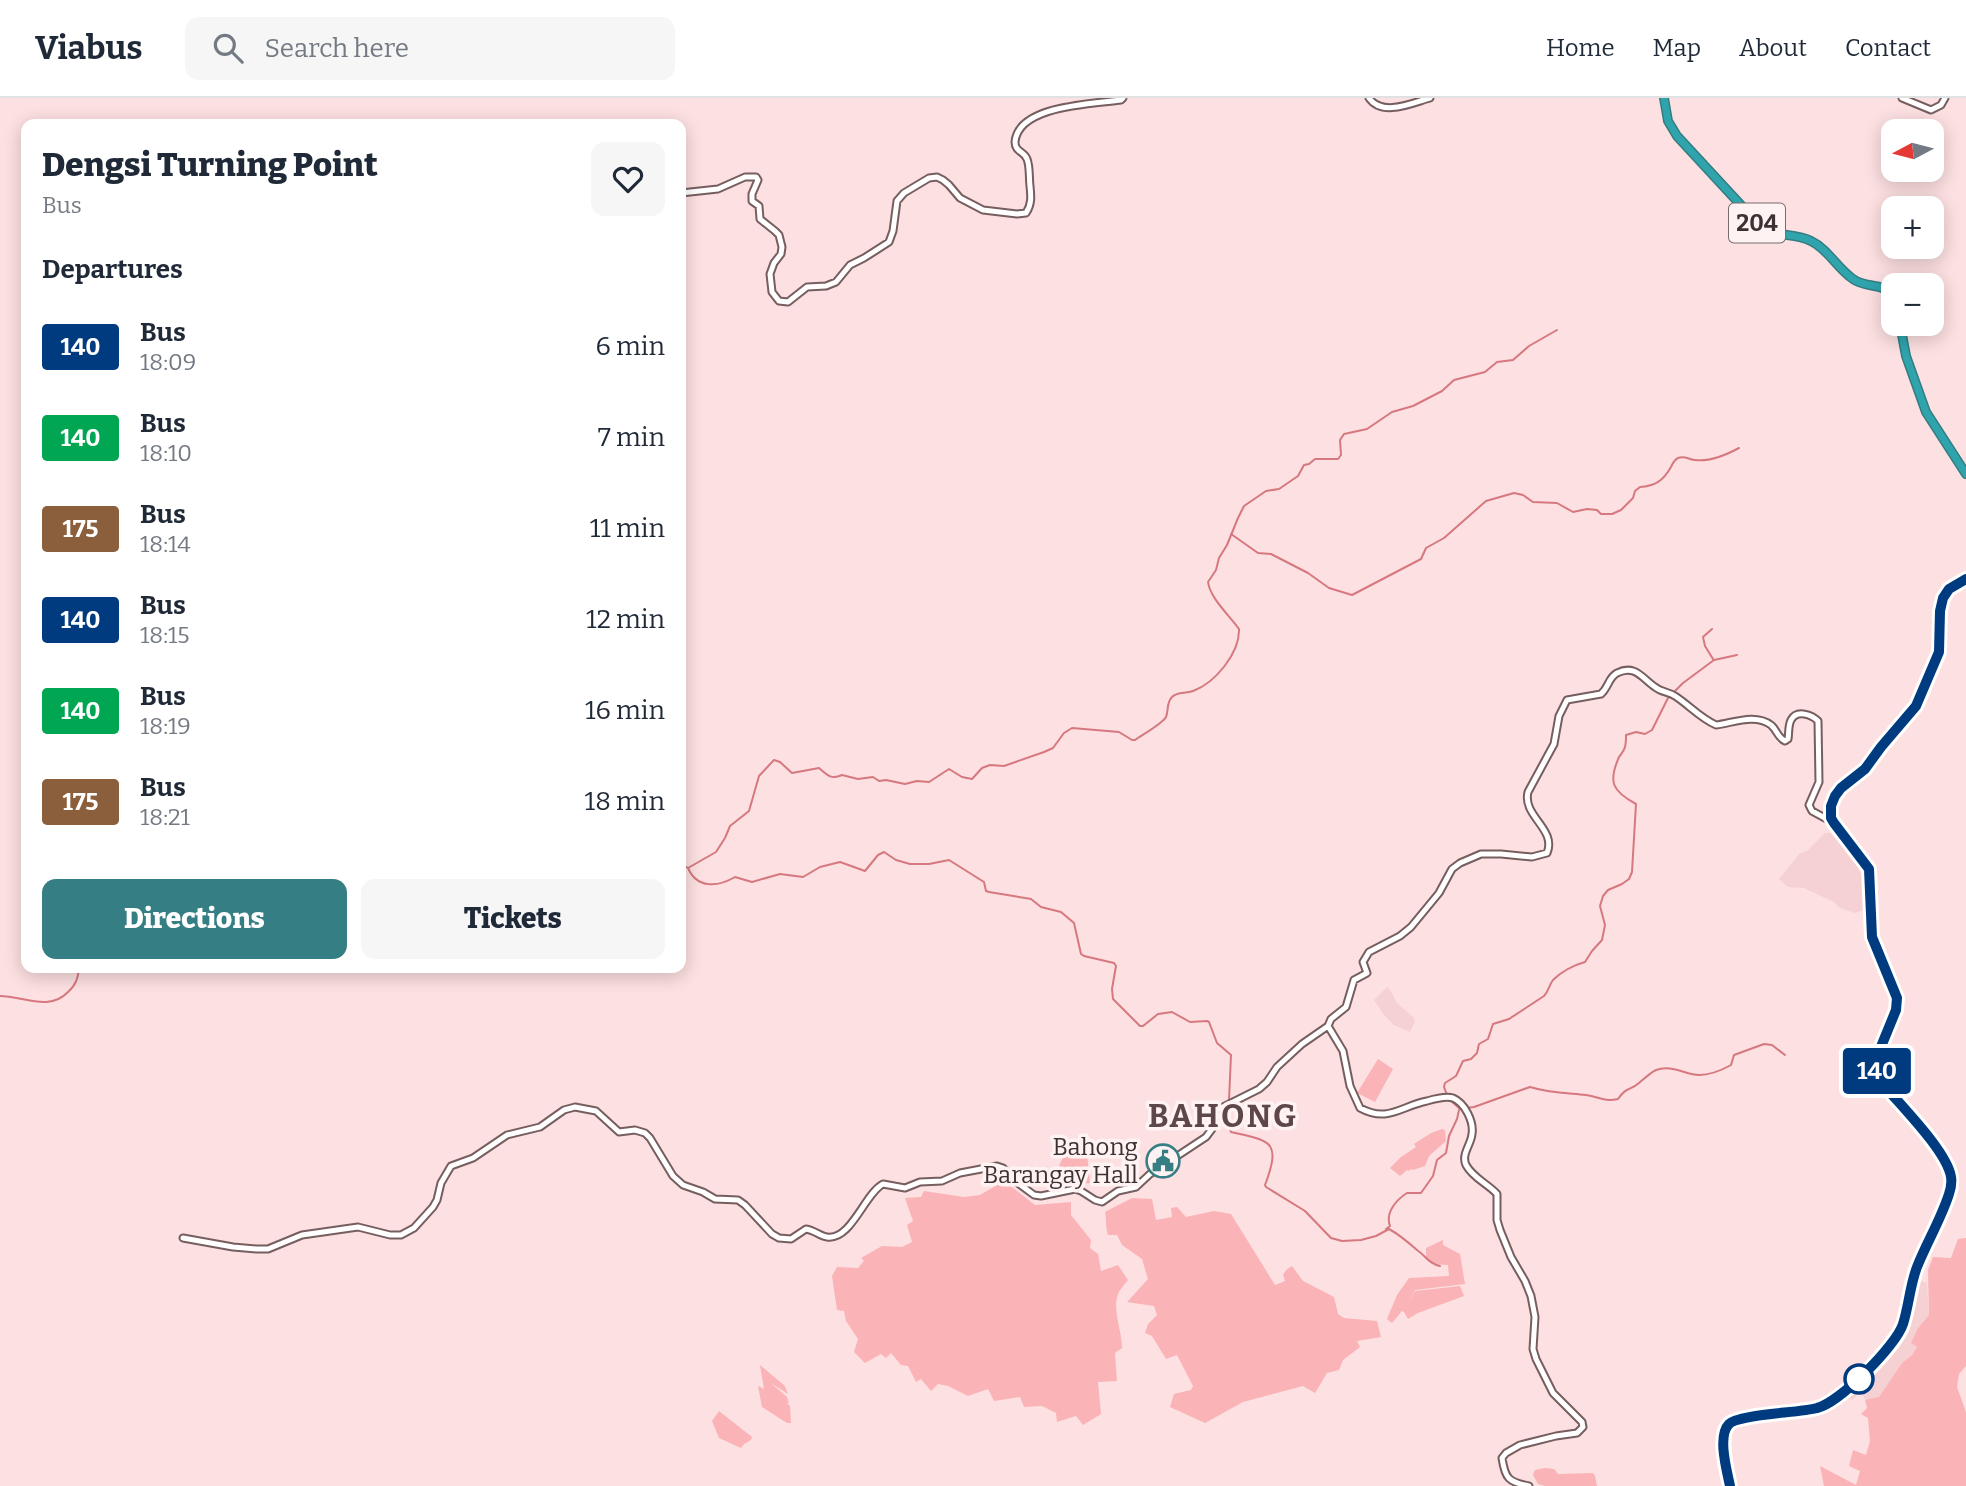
<!DOCTYPE html>
<meta charset="utf-8">
<style>
:root{--surface:#fff;--page:#f6f6f7;--text:#1f2937;--muted:#747a83;--line:#e0e1e3;--accent:#357e83}
body{margin:0;font-family:Bitter,serif;background:var(--page);color:var(--text);height:100vh;display:flex;flex-direction:column;font-size:26px;white-space:nowrap}
*{box-sizing:border-box;margin:0}
p{font-size:23px;color:var(--muted)}
.icon{flex:none;width:38px;height:38px;fill:none;stroke:currentColor;stroke-width:2;stroke-linecap:round;stroke-linejoin:round}
.map{position:relative;flex:1;overflow:hidden}
.panel{position:absolute;left:21px;top:21px;width:665px;height:854px;display:flex;flex-direction:column;background:var(--surface);border-radius:14px;box-shadow:0 4px 18px #0003}
.panel>*{flex:none}
.badge{padding:0 14px;border-radius:5px;font-size:24px;line-height:46px}
.needle{width:46px;rotate:263deg}
.fabs{position:absolute;left:1881px;top:21px;display:grid;gap:14px}
.fabs a{display:grid;place-items:center;width:63px;height:63px;border-radius:14px;background:var(--surface);box-shadow:0 4px 18px #0003;font-size:35px}
.map>.badge{position:absolute;translate:-50% -50%;box-shadow:0 0 0 4px #fff}
h2{padding:0 21px;font-size:26px;line-height:63px}
.round{display:grid;place-items:center;flex:none;width:74px;height:74px;border-radius:14px;background:var(--page)}
.head{display:flex;align-items:center;justify-content:space-between;height:119px;padding:0 21px}
h1{font-size:33px;font-weight:800;line-height:52px}
.primary-button{display:flex;gap:14px;margin-top:auto;padding:14px 21px}
.primary-button a{flex:1;height:80px;border-radius:14px;background:var(--accent);color:#fff;font-size:28px;font-weight:800;line-height:80px;text-align:center}
.primary-button a+a{background:var(--page);color:var(--text)}
ul{padding:0;list-style:none}
li{display:flex;align-items:center;gap:21px;height:91px;padding:0 21px}
li div{flex:1}
li b{display:block;font-size:26px}
li em{font-style:normal}
li .badge{min-width:77px;font-weight:700;text-align:center}
header{display:flex;align-items:center;gap:42px;box-sizing:border-box;height:98px;padding:0 35px;background:var(--surface);border-bottom:2px solid var(--line)}
header strong{font-size:33px}
nav{display:flex;gap:38px;margin-inline-start:auto;font-size:24px}
.search{width:490px;height:63px;background:var(--page);display:flex;align-items:center;gap:18px;box-sizing:border-box;padding:0 24px;border-radius:14px;color:var(--muted);font-size:26px}
.map>svg:first-child{display:block}
</style>
<header>
<strong>Viabus</strong>
<div class="search"><svg class="icon" aria-label="search" viewBox="0 0 24 24"><circle cx="10" cy="10" r="6"/><path d="M15 15l6 6"/></svg>Search here</div>
<nav><a>Home</a><a>Map</a><a>About</a><a>Contact</a></nav>
</header>
<div class="map">
<svg width="1966" height="1388" viewBox="0 0 1966 1388">
<rect width="100%" height="100%" fill="#fde0e1"/>
<path fill="#f6d1d3" d="M1825 735H1830L1854 761 1867 789 1864 812 1855 815 1840 810 1834 804 1804 790 1788 789 1779 781 1800 755 1807 753Z
M1387 889 1390 892 1397 905 1413 919 1415 924 1410 934 1394 927 1384 917 1374 902Z
M1916 1181 1927 1185 1929 1217 1918 1230 1912 1245 1917 1249 1912 1257 1902 1265 1879 1300 1865 1302 1861 1293 1852 1302 1846 1296 1859 1286 1892 1249Z"/>
<path fill="#fab3b6" d="M1378 961 1393 971 1375 1004 1357 995Z
M1442 1031 1445 1032 1446 1043 1429 1058 1425 1068 1413 1072 1411 1071 1409 1073 1407 1072 1400 1078 1390 1070 1401 1059 1416 1049 1414 1046 1431 1035Z
M1087 1056 1090 1085 1064 1088 1059 1068 1064 1057Z
M1004 1083 1035 1107 1071 1104V1117L1091 1142 1090 1150 1098 1156 1101 1173 1118 1167 1128 1182C1125 1186 1120 1191 1118 1196 1112 1212 1122 1232 1122 1250L1115 1255 1117 1283 1098 1284 1101 1316 1083 1327 1076 1318 1057 1324 1056 1315 1042 1308 1024 1309 1020 1299 994 1303 988 1291 968 1298 948 1288 938 1286 931 1293 921 1281 916 1284 908 1268 901 1267 891 1255 886 1260 881 1256 865 1265 854 1254 858 1241 846 1223 844 1213 837 1212 832 1178 837 1169 858 1170 864 1163 861 1160 882 1148 902 1149 912 1144 907 1127 913 1123 905 1100 921 1099 924 1093 964 1099 980 1097Z
M1132 1100 1152 1101 1156 1122 1172 1119 1171 1110 1177 1109 1186 1119 1214 1113 1231 1116 1275 1187 1285 1183 1283 1177 1286 1172 1292 1168 1303 1183 1334 1199 1338 1216 1344 1220 1377 1223 1381 1239 1357 1243 1360 1249 1343 1262 1339 1272 1327 1275 1315 1295 1303 1288 1243 1304 1205 1325 1170 1309 1174 1296 1191 1292 1193 1288 1177 1257 1166 1261 1152 1238 1145 1235 1148 1226 1157 1217 1154 1208 1127 1204 1148 1181 1142 1161 1122 1147 1117 1137H1108C1105 1128 1107 1122 1105 1114Z
M1966 1140V1268L1959 1276 1957 1289 1966 1314V1388H1824L1820 1368 1856 1387 1860 1373 1849 1368 1853 1352 1866 1357 1870 1343 1868 1320 1861 1316 1867 1310 1865 1302 1879 1299 1902 1265 1912 1257 1917 1249 1911 1245 1918 1230 1929 1217 1928 1172 1933 1159 1951 1160 1958 1141Z
M1443 1142V1147L1460 1156 1465 1186 1415 1192 1407 1207 1415 1193 1460 1188 1464 1198 1418 1215 1408 1221 1404 1214 1402 1213 1392 1225 1387 1221 1397 1197 1409 1180 1449 1178 1448 1167 1432 1166 1426 1161V1150Z
M760 1267 785 1288 788 1296 771 1285 787 1299 789 1306 786 1305 790 1308 791 1325H787L762 1309 758 1288 764 1291Z
M719 1313 752 1339 751 1342 744 1346 741 1350 719 1340 712 1323Z
M1545 1370 1554 1371 1558 1376 1593 1375 1595 1378 1597 1388H1545L1538 1386 1533 1377 1535 1372Z"/>
<g fill="none" stroke-linecap="round" stroke-linejoin="round">
<path stroke="#d6787f" stroke-width="2" d="M1231 436 1258 455 1271 456 1308 475 1329 490 1352 497 1421 461 1426 450 1444 440 1486 403 1514 395 1523 397 1533 404 1557 405 1573 414 1587 411 1597 412 1601 416H1612L1621 412 1633 400 1635 393 1640 389C1655 388 1663 383 1671 369 1673 365 1674 362 1678 360 1685 357 1689 362 1695 362 1709 364 1726 357 1739 350
M1712 531 1703 539 1705 548 1713 561
M681 766 688 770 716 754 725 740 730 728 749 713 759 678 774 662 780 664 792 675 819 670C827 677 831 682 842 677L858 681 873 679 879 683 886 682 905 686 917 683 929 684 949 671 962 679 972 681 982 670 990 667 1004 668 1044 654 1053 650 1064 635 1072 630 1119 634 1132 642H1135C1142 637 1162 626 1166 619 1169 612 1166 605 1172 599 1178 593 1185 596 1193 593 1215 585 1240 555 1239 531 1229 517 1210 500 1208 484L1216 472 1219 460 1227 447 1238 420 1244 408 1266 393 1279 391 1298 378 1304 367 1309 366 1315 361H1338L1341 357 1340 342 1344 336 1367 331 1392 314 1413 308 1442 293 1454 282 1485 274 1497 264 1513 262 1529 248 1557 232
M688 770C697 791 718 789 735 779L752 784 780 776 803 779 820 769 840 764 865 773 878 757 884 754 896 762 910 766H929L949 762 984 784 986 793 989 794 1031 801 1041 809 1061 814 1074 825 1081 856 1084 858 1114 865 1116 868 1112 891 1113 901 1140 928H1143L1158 916 1172 914 1190 924 1207 923 1209 924 1217 945 1231 957 1229 1002
M0 898C23 898 49 914 68 894 76 887 78 880 79 870
M1447 997 1444 989 1445 985 1456 978 1463 963 1471 961 1477 955 1479 946 1488 941 1493 926 1509 921 1544 898C1549 893 1549 887 1553 882 1561 874 1574 867 1585 864L1592 853 1602 842 1605 827 1600 808 1603 798 1608 792 1622 786 1629 781 1632 774 1636 706C1612 693 1608 684 1619 659 1621 656 1624 653 1625 649 1626 645 1626 641 1626 637L1636 634 1645 636 1652 632 1668 600 1683 585 1714 562 1737 557
M1450 1002 1459 1010
M1230 1008 1226 1021 1231 1034C1270 1043 1282 1042 1265 1087L1266 1089 1305 1113 1331 1140 1342 1143 1361 1142 1376 1138 1389 1131C1400 1137 1408 1144 1417 1152 1426 1158 1429 1166 1440 1168
M1466 1010 1474 1009 1530 989C1549 995 1567 995 1586 997 1600 999 1603 1004 1618 1001 1627 988 1630 993 1639 985 1644 981 1650 975 1656 972 1671 966 1686 977 1699 977 1710 977 1722 972 1731 967L1734 957 1764 946 1772 947 1785 957
M1386 1131 1390 1128C1385 1115 1396 1102 1407 1095H1421L1433 1078 1437 1062 1446 1055 1449 1038 1457 1021 1459 1012"/>
<defs>
<path id="secondary" d="M1369 0C1382 19 1412 5 1430 0
M1902 0 1931 12 1941 7 1945 0
M681 95 718 91 745 79H756L758 82 752 96V103L759 108 760 121 775 133 779 137 782 149 781 156 774 165 770 176 772 194 779 203 788 204 807 189 826 188 836 184 850 167 864 160 889 144 893 133 897 103 904 95 929 80 937 79 943 82 949 87 960 100 983 112 1017 116 1026 115C1032 106 1031 98 1030 88 1029 80 1030 68 1027 61 1024 53 1015 54 1015 44 1018 7 1093 6 1121 2L1123 0
M1328 928 1343 953 1350 988 1360 1010C1388 1025 1401 1008 1427 1003 1434 1001 1446 998 1453 1000 1465 1005 1474 1024 1472 1036 1471 1047 1461 1056 1466 1067 1473 1080 1488 1086 1497 1096V1122L1500 1132 1511 1159 1525 1183 1531 1198 1535 1219 1533 1251 1536 1261 1553 1295 1582 1324 1583 1329 1577 1335 1556 1338 1520 1347 1506 1355 1502 1360C1505 1380 1508 1384 1529 1388
M183 1140 233 1149 257 1151H268L302 1137 358 1129 390 1137H401L414 1130 433 1109 437 1102 441 1085 451 1068 473 1060 507 1037 540 1029 564 1012 575 1009 596 1013 619 1034 635 1032 645 1035 650 1040 673 1078 683 1087 703 1094 715 1101 738 1102 745 1107 772 1136 779 1140 791 1141 806 1131C814 1132 820 1138 827 1139 851 1143 865 1095 883 1086L905 1090 920 1084 942 1083 960 1075 997 1068 1003 1070 1011 1080 1034 1097 1041 1098 1075 1091 1081 1093 1095 1102 1102 1104 1118 1093 1136 1089 1150 1076 1206 1039 1212 1031 1217 1012 1259 991 1267 984 1277 969 1302 946 1328 928 1331 921 1346 909 1354 882 1367 875 1363 864 1369 854 1400 838 1411 829 1439 795 1452 771 1460 765 1481 756H1501L1532 759 1547 755C1557 731 1522 718 1528 694L1554 646 1559 618 1567 602 1601 596C1609 589 1608 580 1617 575 1635 566 1642 580 1655 589 1661 594 1669 594 1675 598 1689 607 1700 620 1716 627 1733 625 1755 615 1771 627 1777 632 1777 639 1785 643L1788 641C1789 636 1788 628 1791 622 1797 611 1812 617 1818 623L1819 684 1809 707 1812 713 1834 725"/>
<path id="highway" d="M1664 0 1668 23 1677 38 1763 131C1778 139 1796 135 1811 143 1828 151 1837 170 1853 181 1865 190 1881 185 1894 196
M1900 226 1906 258 1926 314 1966 376
M1730 1388C1727 1373 1717 1338 1728 1326 1739 1315 1799 1315 1817 1310 1840 1305 1895 1248 1903 1226 1909 1207 1910 1187 1917 1169 1927 1144 1941 1121 1949 1096L1952 1086 1949 1070 1935 1049 1884 988 1877 974 1876 961 1896 912 1897 900 1873 839 1869 771 1834 725 1831 714 1833 702 1841 690 1865 671 1881 649 1916 608 1939 554 1940 513 1943 500 1949 491 1966 481"/>
</defs>
<use href="#secondary" stroke="#765e5f" stroke-width="9"/>
<use href="#highway" stroke="#347c82" stroke-width="10"/>
<use href="#secondary" stroke="#fff" stroke-width="5"/>
<use href="#highway" stroke="#2fa4ad" stroke-width="7"/>
</g>
<g fill="none" stroke-linecap="round" stroke-linejoin="round">
<defs>
<path id="line" d="M1730 1388C1727 1373 1717 1338 1729 1326 1739 1316 1799 1315 1817 1310 1839 1305 1896 1248 1903 1226 1909 1207 1910 1187 1917 1169 1927 1144 1941 1121 1949 1096 1951 1090 1952 1085 1951 1079 1947 1053 1900 1007 1882 985L1877 974 1876 961 1896 912 1897 900 1872 839 1869 771 1834 725 1831 720V708L1835 698 1841 690 1865 671 1881 649 1916 608 1939 554 1940 513 1943 500 1949 491 1966 481"/>
</defs>
<use href="#line" stroke="#fff" stroke-width="16"/>
<use href="#line" stroke="#003b80" stroke-width="10"/>
</g>
<defs>
<symbol id="civic-ring" viewBox="-11 -11 22 22"><circle r="9.5" fill="#fef2f2" stroke="#357e83" stroke-width="1.5"/><path d="M-.6-6.5H3V-4.5H.6V-3L4-1V1h2V6H-6V1h2V-1L-.6-3ZM-1.2 2.5V6h2.4V2.5Z" fill="#357e83"/></symbol>
</defs>
<g fill-rule="evenodd">
<use href="#civic-ring" x="1144" y="1044" width="38" height="38"/>
</g>
<circle fill="#fff" stroke="#003b80" stroke-width="3.5" cx="1859" cy="1281" r="14"/>
<g text-anchor="middle" stroke-width="7" stroke-linejoin="round" paint-order="stroke">
<rect fill="#fef2f2" stroke="#776c6c" stroke-width="2" x="1729" y="105.5" width="56" height="39" rx="5"/>
<g font-size="23" font-weight="bold" fill="#3d3233">
<text x="1757" y="133">204</text>
</g>
<g font-size="24" fill="#3d3233" stroke="#fef2f2" text-anchor="end">
<text x="1138" y="1057">Bahong<tspan x="1138" dy="28">Barangay Hall</tspan></text>
</g>
<g font-size="32" font-weight="bold" letter-spacing="2" fill="#5e4748" stroke="#fef2f2">
<text x="1223" y="1029">BAHONG</text>
</g>
</g>
</svg>
<div class="fabs">
<a><svg class="needle" viewBox="-14 -14 28 28"><path d="M0-13l5 13h-10z" fill="#e53935"/><path d="M0 13l5-13h-10z" fill="#747a83"/></svg></a>
<a>+</a>
<a>−</a>
</div>
<b class="badge" style="left:1877px;top:973px;background:#003b80;color:#fff">140</b>
<section class="panel">
<div class="head"><div><h1>Dengsi Turning Point</h1><p>Bus</p></div><a class="round"><svg class="icon" aria-label="heart" viewBox="0 0 24 24"><path d="M12 20l-8-8c-3-5 5-10 8-4 3-6 11-1 8 4z"/></svg></a></div>
<h2>Departures</h2>
<ul>
<li><span class="badge" style="background:#003b80;color:#fff">140</span><div><b>Bus</b><p>18:09</p></div><em>6 min</em></li>
<li><span class="badge" style="background:#00a651;color:#fff">140</span><div><b>Bus</b><p>18:10</p></div><em>7 min</em></li>
<li><span class="badge" style="background:#8b5e3c;color:#fff">175</span><div><b>Bus</b><p>18:14</p></div><em>11 min</em></li>
<li><span class="badge" style="background:#003b80;color:#fff">140</span><div><b>Bus</b><p>18:15</p></div><em>12 min</em></li>
<li><span class="badge" style="background:#00a651;color:#fff">140</span><div><b>Bus</b><p>18:19</p></div><em>16 min</em></li>
<li><span class="badge" style="background:#8b5e3c;color:#fff">175</span><div><b>Bus</b><p>18:21</p></div><em>18 min</em></li>
</ul>
<div class="primary-button"><a>Directions</a><a>Tickets</a></div>
</section>
</div>
